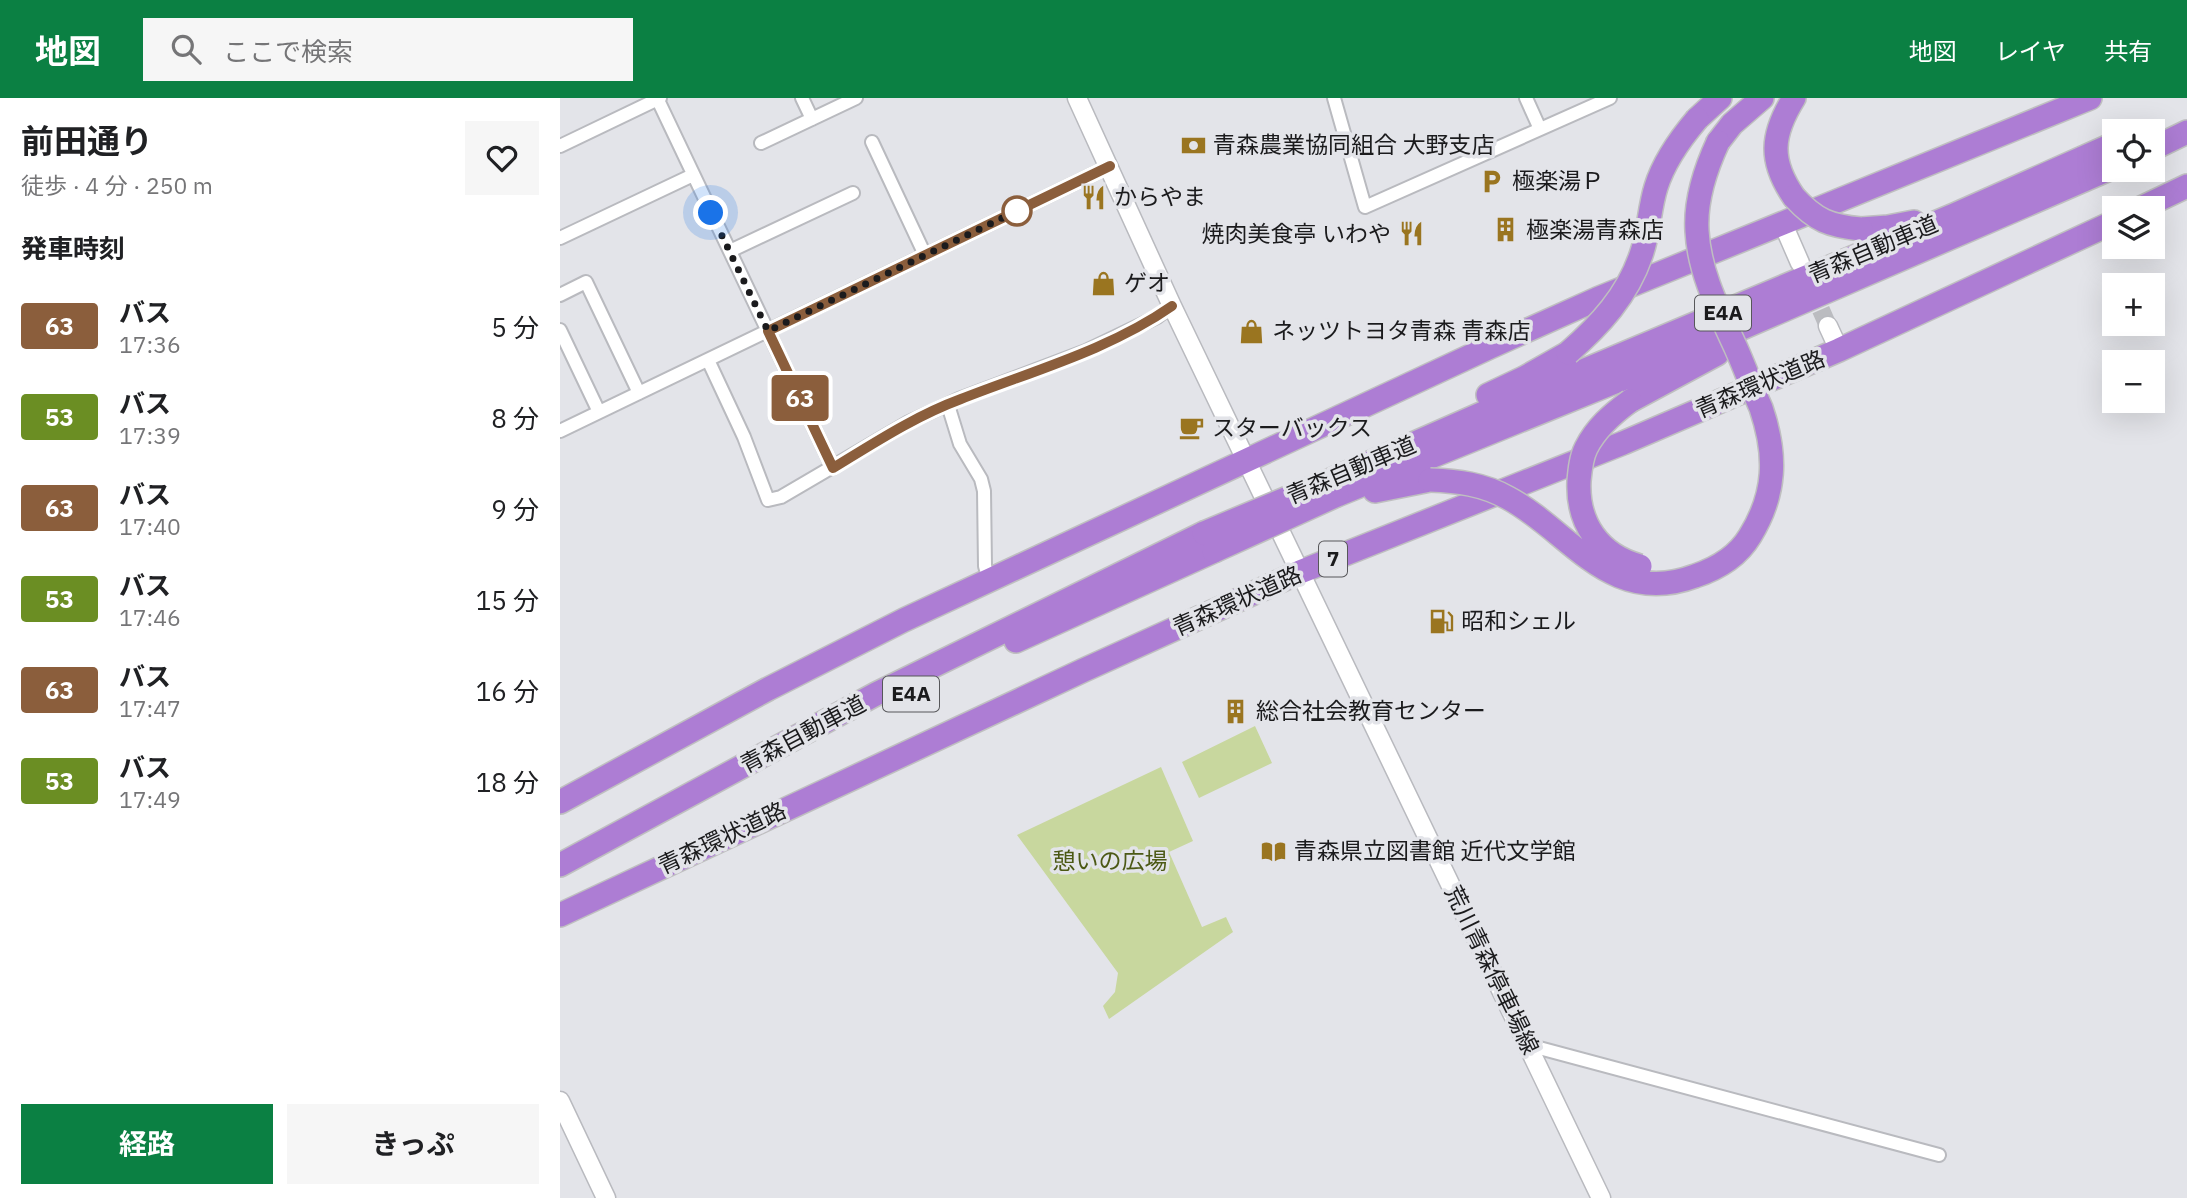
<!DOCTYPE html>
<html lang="ja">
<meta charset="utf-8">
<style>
:root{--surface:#fff;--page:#f6f6f6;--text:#202124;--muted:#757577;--accent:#0b8043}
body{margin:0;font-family:"IBM Plex Sans","Noto Sans JP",sans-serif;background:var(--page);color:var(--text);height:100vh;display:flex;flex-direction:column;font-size:26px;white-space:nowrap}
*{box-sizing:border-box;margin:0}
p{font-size:23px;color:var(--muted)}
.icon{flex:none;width:38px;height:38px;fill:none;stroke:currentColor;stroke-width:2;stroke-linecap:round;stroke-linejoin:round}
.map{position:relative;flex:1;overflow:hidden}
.sheet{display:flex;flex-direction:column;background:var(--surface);width:560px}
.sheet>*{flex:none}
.badge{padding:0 14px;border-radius:5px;font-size:24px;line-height:46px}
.controls{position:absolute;left:1542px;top:21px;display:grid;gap:14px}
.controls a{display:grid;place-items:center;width:63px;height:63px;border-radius:0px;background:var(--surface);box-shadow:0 7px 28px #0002;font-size:35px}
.you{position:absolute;width:35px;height:35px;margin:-18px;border:5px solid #fff;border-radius:50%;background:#1a73e8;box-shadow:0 0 0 10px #1a73e833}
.map>.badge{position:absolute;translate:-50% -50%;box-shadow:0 0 0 4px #fff}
h2{padding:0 21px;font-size:26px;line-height:63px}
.round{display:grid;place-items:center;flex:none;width:74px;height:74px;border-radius:0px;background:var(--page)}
.overview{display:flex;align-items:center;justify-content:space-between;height:119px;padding:0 21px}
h1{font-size:33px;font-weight:700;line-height:52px}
.button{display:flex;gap:14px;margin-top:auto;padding:14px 21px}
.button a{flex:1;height:80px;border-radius:0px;background:var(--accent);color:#fff;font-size:28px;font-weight:700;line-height:80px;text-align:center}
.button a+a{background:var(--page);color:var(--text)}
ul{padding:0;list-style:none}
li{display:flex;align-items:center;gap:21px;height:91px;padding:0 21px}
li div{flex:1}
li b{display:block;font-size:26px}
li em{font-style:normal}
li .badge{min-width:77px;font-weight:700;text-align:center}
header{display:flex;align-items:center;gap:42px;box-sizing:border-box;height:98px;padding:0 35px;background:var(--accent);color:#fff}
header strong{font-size:33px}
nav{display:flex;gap:38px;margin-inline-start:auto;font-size:24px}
.search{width:490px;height:63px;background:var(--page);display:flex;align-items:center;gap:18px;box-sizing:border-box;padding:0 24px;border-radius:0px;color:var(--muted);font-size:26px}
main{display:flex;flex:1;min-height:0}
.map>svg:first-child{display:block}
</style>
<header>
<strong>地図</strong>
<div class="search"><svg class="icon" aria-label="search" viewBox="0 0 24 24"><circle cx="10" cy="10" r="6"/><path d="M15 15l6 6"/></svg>ここで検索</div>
<nav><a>地図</a><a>レイヤ</a><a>共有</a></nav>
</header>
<main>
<section class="sheet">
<div class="overview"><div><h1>前田通り</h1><p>徒歩 · 4 分 · 250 m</p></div><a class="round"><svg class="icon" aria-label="heart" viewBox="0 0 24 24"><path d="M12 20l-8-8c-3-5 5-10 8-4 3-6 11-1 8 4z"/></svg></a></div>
<h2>発車時刻</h2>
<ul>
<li><span class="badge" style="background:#8b5e3c;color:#fff">63</span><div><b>バス</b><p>17:36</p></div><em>5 分</em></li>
<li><span class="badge" style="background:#6b8e23;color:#fff">53</span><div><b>バス</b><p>17:39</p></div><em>8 分</em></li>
<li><span class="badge" style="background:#8b5e3c;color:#fff">63</span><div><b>バス</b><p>17:40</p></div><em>9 分</em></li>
<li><span class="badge" style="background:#6b8e23;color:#fff">53</span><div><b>バス</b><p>17:46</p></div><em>15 分</em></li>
<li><span class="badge" style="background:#8b5e3c;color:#fff">63</span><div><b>バス</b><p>17:47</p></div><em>16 分</em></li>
<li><span class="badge" style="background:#6b8e23;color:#fff">53</span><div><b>バス</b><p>17:49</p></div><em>18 分</em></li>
</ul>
<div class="button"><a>経路</a><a>きっぷ</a></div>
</section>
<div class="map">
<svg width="1627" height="1100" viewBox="0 0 1627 1100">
<rect width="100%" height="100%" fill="#e3e4e9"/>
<path fill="#c8d79e" d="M695 628 712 665 639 700 622 664Z
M601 669 633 743 609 754 642 829 666 819 673 834 549 921 543 908 555 894 558 875 457 737Z"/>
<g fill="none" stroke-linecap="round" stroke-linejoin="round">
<path stroke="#bbbcc0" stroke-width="18" stroke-dasharray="18 9" stroke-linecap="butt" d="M1250 187 1268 228"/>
<defs>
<path id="street" d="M97 0 273 370
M242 0 252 21
M774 0 805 109 1050 0
M966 0 980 31
M312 44 365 157
M201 45 296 0
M0 48 100 0
M0 140 133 77
M170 153 293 95
M0 197 26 184 79 295
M0 232 39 314
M148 262 184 339 208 402 221 399 349 324 399 301 526 253 597 219 612 208
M388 307 400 346 421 381 424 393 425 468 429 482
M0 333 550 68
M968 947 1379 1057"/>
<path id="secondary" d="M517 0 612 208 1041 1100
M1223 126 1240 165
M1268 228 1279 252
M0 1003 46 1100"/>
<path id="highway" d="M1234 0C1211 37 1209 63 1234 99
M1137 21 1160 0
M1158 44 1172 26 1202 0
M1592 51 1627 34
M1581 110 1627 88
M1301 131 1328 129 1354 124
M928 297 964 280 1008 255
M1070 303 1157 256
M771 382 937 309 1394 117 1554 46
M815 393 870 382
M777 397 1094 268 1554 69
M456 543 654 453
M0 704 208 591 344 522 930 249 1037 201 1530 0
M0 767 316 596 644 435
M0 817 524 572 740 474 1063 345 1279 252 1554 124"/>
</defs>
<use href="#street" stroke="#b9babf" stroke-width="16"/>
<use href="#secondary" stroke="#b9babf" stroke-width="21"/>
<use href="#highway" stroke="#bfbfc0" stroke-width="26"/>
<use href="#street" stroke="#fff" stroke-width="12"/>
<use href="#secondary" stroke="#fff" stroke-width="18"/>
<use href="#highway" stroke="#ad7dd4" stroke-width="23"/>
<defs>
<path id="highway-bridge" d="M1234 99C1256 123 1270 128 1301 131
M1008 255C1040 227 1067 198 1081 157 1089 135 1089 111 1096 89 1104 63 1120 41 1137 21
M1070 303C1052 316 1036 330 1026 350 1021 360 1020 372 1019 383 1017 425 1039 457 1080 468
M870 382C898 383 923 386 948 400 1010 433 1050 510 1135 478 1156 471 1178 458 1190 438 1216 396 1217 357 1201 310 1192 290 1185 270 1176 250 1159 213 1139 174 1137 133 1135 102 1145 72 1158 44
M644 435 771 382
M654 453 777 397"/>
</defs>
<use href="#highway-bridge" stroke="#bfbfc0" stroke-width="26" stroke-linecap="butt"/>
<use href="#highway-bridge" stroke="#ad7dd4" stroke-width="23"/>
</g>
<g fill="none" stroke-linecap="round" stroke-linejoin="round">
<defs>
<path id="line" d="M550 68 208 233 273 370C314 345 355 318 401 301 472 273 549 252 612 208"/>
</defs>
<use href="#line" stroke="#fff" stroke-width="16"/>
<use href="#line" stroke="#8b5e3c" stroke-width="10"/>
<path stroke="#1b1b1d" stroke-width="7" stroke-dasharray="0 12.6" d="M151 115 208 233 461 111 457 113"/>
</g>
<defs>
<symbol id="bank-bare" viewBox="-9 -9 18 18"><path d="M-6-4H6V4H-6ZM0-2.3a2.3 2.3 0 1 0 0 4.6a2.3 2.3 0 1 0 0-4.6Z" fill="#9a7520" stroke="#e3e4e9" stroke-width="2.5" paint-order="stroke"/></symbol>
<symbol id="parking-bare" viewBox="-9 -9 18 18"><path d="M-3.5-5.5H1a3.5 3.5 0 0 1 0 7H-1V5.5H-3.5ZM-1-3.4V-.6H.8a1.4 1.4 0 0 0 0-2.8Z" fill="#9a7520" stroke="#e3e4e9" stroke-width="2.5" paint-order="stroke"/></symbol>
<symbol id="restaurant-bare" viewBox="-9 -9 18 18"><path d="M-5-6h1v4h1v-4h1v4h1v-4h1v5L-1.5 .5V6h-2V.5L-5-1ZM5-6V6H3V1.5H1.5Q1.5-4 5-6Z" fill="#9a7520" stroke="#e3e4e9" stroke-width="2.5" paint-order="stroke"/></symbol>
<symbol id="building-bare" viewBox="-9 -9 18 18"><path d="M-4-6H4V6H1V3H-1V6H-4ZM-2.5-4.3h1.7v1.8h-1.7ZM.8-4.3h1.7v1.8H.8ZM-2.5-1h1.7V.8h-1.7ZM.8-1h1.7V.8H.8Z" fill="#9a7520" stroke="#e3e4e9" stroke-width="2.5" paint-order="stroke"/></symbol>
<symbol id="shop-bare" viewBox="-9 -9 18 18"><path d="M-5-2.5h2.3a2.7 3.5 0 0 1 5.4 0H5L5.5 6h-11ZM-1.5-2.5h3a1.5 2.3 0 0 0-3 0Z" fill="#9a7520" stroke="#e3e4e9" stroke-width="2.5" paint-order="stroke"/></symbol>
<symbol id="cafe-bare" viewBox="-9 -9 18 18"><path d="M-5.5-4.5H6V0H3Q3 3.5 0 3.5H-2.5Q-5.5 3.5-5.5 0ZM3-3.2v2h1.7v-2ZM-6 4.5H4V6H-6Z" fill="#9a7520" stroke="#e3e4e9" stroke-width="2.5" paint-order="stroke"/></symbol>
<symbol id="fuel-bare" viewBox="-9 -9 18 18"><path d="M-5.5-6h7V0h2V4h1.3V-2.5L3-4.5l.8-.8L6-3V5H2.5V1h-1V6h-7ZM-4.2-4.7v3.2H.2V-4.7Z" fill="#9a7520" stroke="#e3e4e9" stroke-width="2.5" paint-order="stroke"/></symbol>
<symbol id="library-bare" viewBox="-9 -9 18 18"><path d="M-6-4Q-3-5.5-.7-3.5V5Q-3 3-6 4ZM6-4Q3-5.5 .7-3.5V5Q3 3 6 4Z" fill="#9a7520" stroke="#e3e4e9" stroke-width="2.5" paint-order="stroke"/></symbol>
</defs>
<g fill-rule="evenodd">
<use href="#bank-bare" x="616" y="30" width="35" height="35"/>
<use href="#parking-bare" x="914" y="66" width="35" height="35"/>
<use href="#restaurant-bare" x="516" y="82" width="35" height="35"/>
<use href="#building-bare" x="928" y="114" width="35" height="35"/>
<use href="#restaurant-bare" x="834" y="118" width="35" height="35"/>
<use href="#shop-bare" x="526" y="168" width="35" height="35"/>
<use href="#shop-bare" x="674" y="216" width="35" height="35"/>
<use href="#cafe-bare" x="614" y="312" width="35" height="35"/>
<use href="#fuel-bare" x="864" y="506" width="35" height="35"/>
<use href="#building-bare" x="658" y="596" width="35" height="35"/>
<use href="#library-bare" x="696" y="736" width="35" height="35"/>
</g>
<circle fill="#fff" stroke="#8b5e3c" stroke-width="3.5" cx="457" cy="113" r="14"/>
<g text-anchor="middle" stroke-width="7" stroke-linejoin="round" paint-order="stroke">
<g fill="#e3e4e9" stroke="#57575a" stroke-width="2">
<rect x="1135" y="197.5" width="56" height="35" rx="5"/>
<rect x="759" y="443.5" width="28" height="35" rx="5"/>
<rect x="323" y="578.5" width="56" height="35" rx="5"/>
</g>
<g font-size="21" font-weight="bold" fill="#1b1b1d">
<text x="1163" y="222">E4A</text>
<text x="773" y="468">7</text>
<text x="351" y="603">E4A</text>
</g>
<g font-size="23" fill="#1b1b1d" stroke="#e3e4e9" text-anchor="start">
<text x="653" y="55">青森農業協同組合 大野支店</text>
<text x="952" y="91">極楽湯Ｐ</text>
<text x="554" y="107">からやま</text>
<text x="966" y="140">極楽湯青森店</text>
<text x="831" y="144" text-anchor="end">焼肉美食亭 いわや</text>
<text x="564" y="193">ゲオ</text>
<text x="712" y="241">ネッツトヨタ青森 青森店</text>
<text x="652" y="338">スターバックス</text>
<text x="901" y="531">昭和シェル</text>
<text x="696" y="621">総合社会教育センター</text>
<text x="734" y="761">青森県立図書館 近代文学館</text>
</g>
<g font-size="23" fill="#1b1b1d" stroke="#e3e4e9">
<text transform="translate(1313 151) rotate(-23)" y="8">青森自動車道</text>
<text transform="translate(1200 286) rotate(-23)" y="8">青森環状道路</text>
<text transform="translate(791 372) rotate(-23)" y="8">青森自動車道</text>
<text transform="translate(677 503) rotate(-24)" y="8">青森環状道路</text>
<text transform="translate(243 636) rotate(-28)" y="8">青森自動車道</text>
<text transform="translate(162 740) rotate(-25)" y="8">青森環状道路</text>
<text transform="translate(932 872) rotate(64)" y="8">荒川青森停車場線</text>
</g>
<g font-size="23" fill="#4c5915" stroke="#e3e4e9">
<text x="550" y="771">憩いの広場</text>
</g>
</g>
</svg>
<div class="controls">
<a><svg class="icon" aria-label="locate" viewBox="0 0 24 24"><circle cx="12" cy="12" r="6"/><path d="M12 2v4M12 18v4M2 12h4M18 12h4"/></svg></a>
<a><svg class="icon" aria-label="layers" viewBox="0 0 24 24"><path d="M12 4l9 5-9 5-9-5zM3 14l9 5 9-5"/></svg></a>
<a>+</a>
<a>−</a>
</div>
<div class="you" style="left:151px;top:115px"></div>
<b class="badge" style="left:240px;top:300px;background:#8b5e3c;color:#fff">63</b>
</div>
</main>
